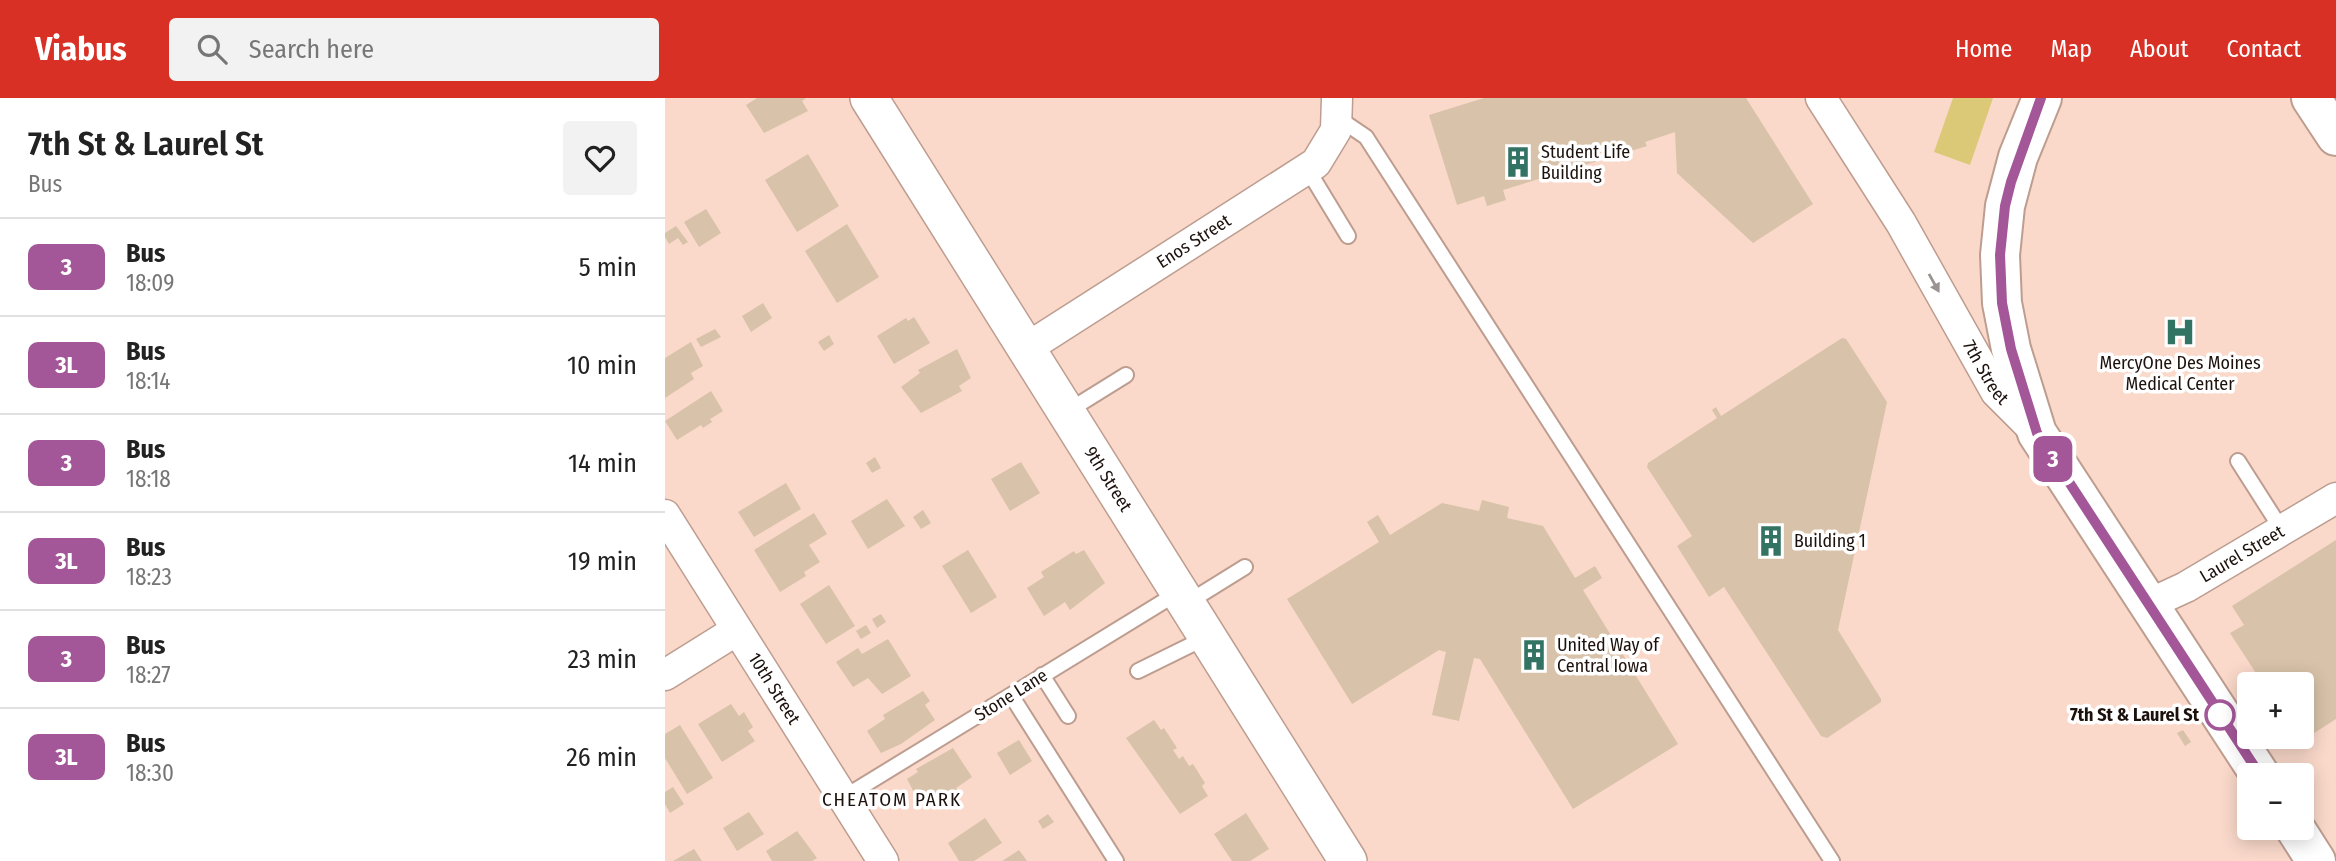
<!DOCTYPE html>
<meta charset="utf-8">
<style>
:root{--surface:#fff;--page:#f2f2f2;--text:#222;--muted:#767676;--line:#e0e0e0;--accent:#d93025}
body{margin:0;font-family:"Fira Sans Condensed",sans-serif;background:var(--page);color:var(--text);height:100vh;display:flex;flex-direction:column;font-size:26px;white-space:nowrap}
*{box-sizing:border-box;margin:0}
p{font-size:23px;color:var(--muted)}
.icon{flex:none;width:38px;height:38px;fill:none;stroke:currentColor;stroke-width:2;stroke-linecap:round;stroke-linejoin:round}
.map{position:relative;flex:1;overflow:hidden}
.details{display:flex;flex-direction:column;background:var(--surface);width:665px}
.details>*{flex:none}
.badge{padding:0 14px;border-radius:10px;font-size:24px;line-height:46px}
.fabs{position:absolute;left:1572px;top:574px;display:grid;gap:14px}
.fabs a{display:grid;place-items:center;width:77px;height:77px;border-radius:7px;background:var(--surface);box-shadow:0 4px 18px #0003;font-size:35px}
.map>.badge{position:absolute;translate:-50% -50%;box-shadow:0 0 0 4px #fff}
.round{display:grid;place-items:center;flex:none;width:74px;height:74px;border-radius:7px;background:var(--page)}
.headline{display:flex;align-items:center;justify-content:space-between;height:119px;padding:0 28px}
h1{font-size:33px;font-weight:600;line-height:52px}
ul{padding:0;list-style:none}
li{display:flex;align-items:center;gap:21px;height:98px;padding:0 28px;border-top:2px solid var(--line)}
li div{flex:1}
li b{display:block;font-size:26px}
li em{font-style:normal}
li .badge{min-width:77px;font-weight:700;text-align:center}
header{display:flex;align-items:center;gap:42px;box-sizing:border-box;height:98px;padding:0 35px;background:var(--accent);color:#fff}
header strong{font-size:33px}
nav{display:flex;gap:38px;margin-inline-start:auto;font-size:24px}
.search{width:490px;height:63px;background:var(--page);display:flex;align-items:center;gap:18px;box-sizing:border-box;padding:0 24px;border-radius:7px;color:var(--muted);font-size:26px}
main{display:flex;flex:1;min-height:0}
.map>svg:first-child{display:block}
</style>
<header>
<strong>Viabus</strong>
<div class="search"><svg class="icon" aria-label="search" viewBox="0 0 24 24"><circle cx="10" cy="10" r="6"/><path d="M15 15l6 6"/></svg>Search here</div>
<nav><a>Home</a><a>Map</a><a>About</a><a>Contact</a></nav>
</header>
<main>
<section class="details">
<div class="headline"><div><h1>7th St &amp; Laurel St</h1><p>Bus</p></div><a class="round"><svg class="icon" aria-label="heart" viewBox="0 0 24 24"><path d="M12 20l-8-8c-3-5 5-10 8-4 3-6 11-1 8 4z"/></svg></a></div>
<ul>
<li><span class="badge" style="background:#a35798;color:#fff">3</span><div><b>Bus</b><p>18:09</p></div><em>5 min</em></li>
<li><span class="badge" style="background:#a35798;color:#fff">3L</span><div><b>Bus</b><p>18:14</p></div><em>10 min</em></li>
<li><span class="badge" style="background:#a35798;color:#fff">3</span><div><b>Bus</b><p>18:18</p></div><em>14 min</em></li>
<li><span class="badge" style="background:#a35798;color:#fff">3L</span><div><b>Bus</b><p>18:23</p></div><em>19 min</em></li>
<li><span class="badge" style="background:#a35798;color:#fff">3</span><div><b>Bus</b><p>18:27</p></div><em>23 min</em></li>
<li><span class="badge" style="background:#a35798;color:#fff">3L</span><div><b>Bus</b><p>18:30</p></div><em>26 min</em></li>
</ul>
</section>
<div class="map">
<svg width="1671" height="763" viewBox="0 0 1671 763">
<rect width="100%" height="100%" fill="#fad9ca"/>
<path fill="#dbc978" d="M1288 0H1328L1305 67 1269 54Z"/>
<path fill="#d8c2a9" d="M92 0H141L137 3 143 13 99 35 81 7Z
M819 0H1081L1148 106 1088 145 1012 75 1010 34 980 44 982 48 838 92 841 102 822 108 819 98 792 107 764 17Z
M143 56 174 108 132 134 100 82Z
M41 111 56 135 34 149 19 124Z
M182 126 214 179 172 205 140 153Z
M11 128 23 144 18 147 13 140 4 146 0 139V135Z
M98 205 107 220 86 234 77 218Z
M249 219 265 245 229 266 212 238 241 220 243 223Z
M50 231 56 239 36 249 31 241Z
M164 237 169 246 159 253 153 244Z
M1177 240 1181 241 1222 304 1173 532 1216 601V604L1162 640 1156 638 1059 489 1044 499 1012 448 1027 438 982 369 983 365 1052 320 1047 312 1051 309 1056 318Z
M26 244 38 268 26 275 29 281 0 300V260Z
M292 251 306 280 294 288 297 293 256 315 236 289 255 275 253 272Z
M46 293 58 313 45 321 47 324 38 330 36 327 12 342 0 323Z
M210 359 216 370 207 375 201 365Z
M356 364 375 395 345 413 326 381Z
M121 385 136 411 89 439 73 414Z
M222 401 240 428 203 451 186 423Z
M817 402 844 409 842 420 878 428 910 480 930 468 937 480 918 492 1013 646 908 711 815 561 809 560 794 623 767 617 781 554 774 552 687 606 622 501 714 444 702 424 713 417 725 437 777 405 814 413Z
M258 412 266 425 256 431 248 419Z
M149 415 162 436 144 447 155 464 139 474 141 478 115 494 89 452Z
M1671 442V621L1635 644 1632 639H1636V586H1598L1565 535 1579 527 1567 508Z
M303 452 332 499 306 515 277 468Z
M419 452 440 485 405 512 400 504 379 518 362 490 379 479 376 474 409 453 411 456Z
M164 487 190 528 161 546 135 506Z
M216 516 221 524 212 530 207 521Z
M201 527 206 535 196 541 191 533Z
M223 541 246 578 217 596 203 580 188 589 171 564 193 550 197 556Z
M258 593 265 603 260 607 270 622 236 646 216 655 202 633 220 621 218 617Z
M66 606 74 618 79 614 88 629 83 633 90 643 57 664 33 626Z
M489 622 496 632 499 630 512 650 508 652 514 661 518 658 524 668 528 666 540 685 537 688 543 698 515 716 461 640Z
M15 627 48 680 22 696 0 660V636Z
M1518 632 1526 644 1520 648 1512 635Z
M354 642 367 663 345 677 332 655Z
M288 650 307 679 291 690 293 693 289 697 263 711 257 702 254 704 242 681 253 674 251 671Z
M8 689 19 706 5 715 0 706V694Z
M84 714 99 736 72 753 58 730Z
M581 715 604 751 585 763H567L549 736Z
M383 716 389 724 378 731 373 723Z
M320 720 337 745 309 763H294L283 745Z
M132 733 152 760 147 763H107L101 753Z
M29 751 37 763H8Z
M354 752 362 763H337Z"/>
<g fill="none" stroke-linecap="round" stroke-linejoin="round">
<defs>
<path id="service" d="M673 20 701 39 1167 763
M643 72 683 138
M403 313 461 277
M1573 363 1617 432
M522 505 580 469
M473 573 540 540
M377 577 403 618
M346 597 451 763
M178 700 514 494"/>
<g id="minor">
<path id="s1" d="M1156 0 1236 125 1331 294 1372 335"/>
<path id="s2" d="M362 250 651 65 671 32 672 0"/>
<path id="s3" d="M0 417 218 763"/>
<path id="s4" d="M1482 507 1521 489 1671 400"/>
<path d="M0 577 72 532"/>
</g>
<g id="tertiary">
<path id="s5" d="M204 0 683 763"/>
</g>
<path id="secondary" d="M1377 0 1353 59 1340 108 1335 157 1337 205 1346 251 1372 335 1595 677
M1646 0 1671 38
M1630 730 1651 763"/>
</defs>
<use href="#service" stroke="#bd9d90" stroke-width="18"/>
<use href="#minor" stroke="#bd9d90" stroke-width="33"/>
<use href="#tertiary" stroke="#bd9d90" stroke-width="40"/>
<use href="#secondary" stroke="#bd9d90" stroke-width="42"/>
<use href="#service" stroke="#fff" stroke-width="14"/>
<use href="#minor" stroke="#fff" stroke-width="30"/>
<use href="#tertiary" stroke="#fff" stroke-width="37"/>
<use href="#secondary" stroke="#fff" stroke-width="38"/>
</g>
<defs><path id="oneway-solid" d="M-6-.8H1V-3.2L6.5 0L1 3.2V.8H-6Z" transform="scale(1.75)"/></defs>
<use fill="#999492" href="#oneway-solid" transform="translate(1269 185) rotate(61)"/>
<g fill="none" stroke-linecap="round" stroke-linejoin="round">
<defs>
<path id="line" d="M1376 0 1346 84 1340 108 1335 157 1337 205 1346 251 1372 335 1595 677"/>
</defs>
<use href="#line" stroke="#fff" stroke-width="16"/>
<use href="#line" stroke="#a35798" stroke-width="10"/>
</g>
<defs>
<symbol id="building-bare" viewBox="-9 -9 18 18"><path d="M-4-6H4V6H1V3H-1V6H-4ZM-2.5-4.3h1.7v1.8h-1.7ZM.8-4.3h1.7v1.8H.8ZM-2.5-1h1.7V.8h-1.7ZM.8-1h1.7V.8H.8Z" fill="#327363" stroke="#fff" stroke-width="2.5" paint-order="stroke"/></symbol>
<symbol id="hospital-bare" viewBox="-9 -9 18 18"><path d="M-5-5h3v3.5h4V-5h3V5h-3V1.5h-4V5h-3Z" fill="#327363" stroke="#fff" stroke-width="2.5" paint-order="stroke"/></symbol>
</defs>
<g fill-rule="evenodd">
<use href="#building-bare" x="831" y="42" width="44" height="44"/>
<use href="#hospital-bare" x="1493" y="212" width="44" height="44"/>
<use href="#building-bare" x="1084" y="421" width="44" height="44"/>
<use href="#building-bare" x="847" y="535" width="44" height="44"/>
</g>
<circle fill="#fff" stroke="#a35798" stroke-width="3.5" cx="1555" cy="617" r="14"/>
<g text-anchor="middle" stroke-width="7" stroke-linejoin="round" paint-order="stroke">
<g font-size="18" fill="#1c110c" stroke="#fff" text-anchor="start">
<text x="876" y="60">Student Life<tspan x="876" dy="21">Building</tspan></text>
<text x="1515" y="271" text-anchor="middle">MercyOne Des Moines<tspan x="1515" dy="21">Medical Center</tspan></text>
<text x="1129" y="449">Building 1</text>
<text x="892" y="553">United Way of<tspan x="892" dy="21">Central Iowa</tspan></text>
</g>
<g font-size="18" fill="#1c110c" stroke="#fff">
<text dy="6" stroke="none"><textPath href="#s2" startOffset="198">Enos Street</textPath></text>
<text dy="6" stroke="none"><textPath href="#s1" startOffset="320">7th Street</textPath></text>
<text dy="6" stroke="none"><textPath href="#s5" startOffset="450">9th Street</textPath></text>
<text dy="6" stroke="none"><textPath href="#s4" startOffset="108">Laurel Street</textPath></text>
<text dy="6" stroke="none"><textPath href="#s3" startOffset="205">10th Street</textPath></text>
<text transform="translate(346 597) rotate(-32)" y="6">Stone Lane</text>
</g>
<g font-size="18" font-weight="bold" fill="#1c110c" stroke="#fff" text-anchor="end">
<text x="1534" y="623">7th St &amp; Laurel St</text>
</g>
<g font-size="19" letter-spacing="2" fill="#1c110c" stroke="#fff">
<text x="227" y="708">CHEATOM PARK</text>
</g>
</g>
</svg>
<div class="fabs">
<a>+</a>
<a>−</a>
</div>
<b class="badge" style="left:1388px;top:361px;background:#a35798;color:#fff">3</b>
</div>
</main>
